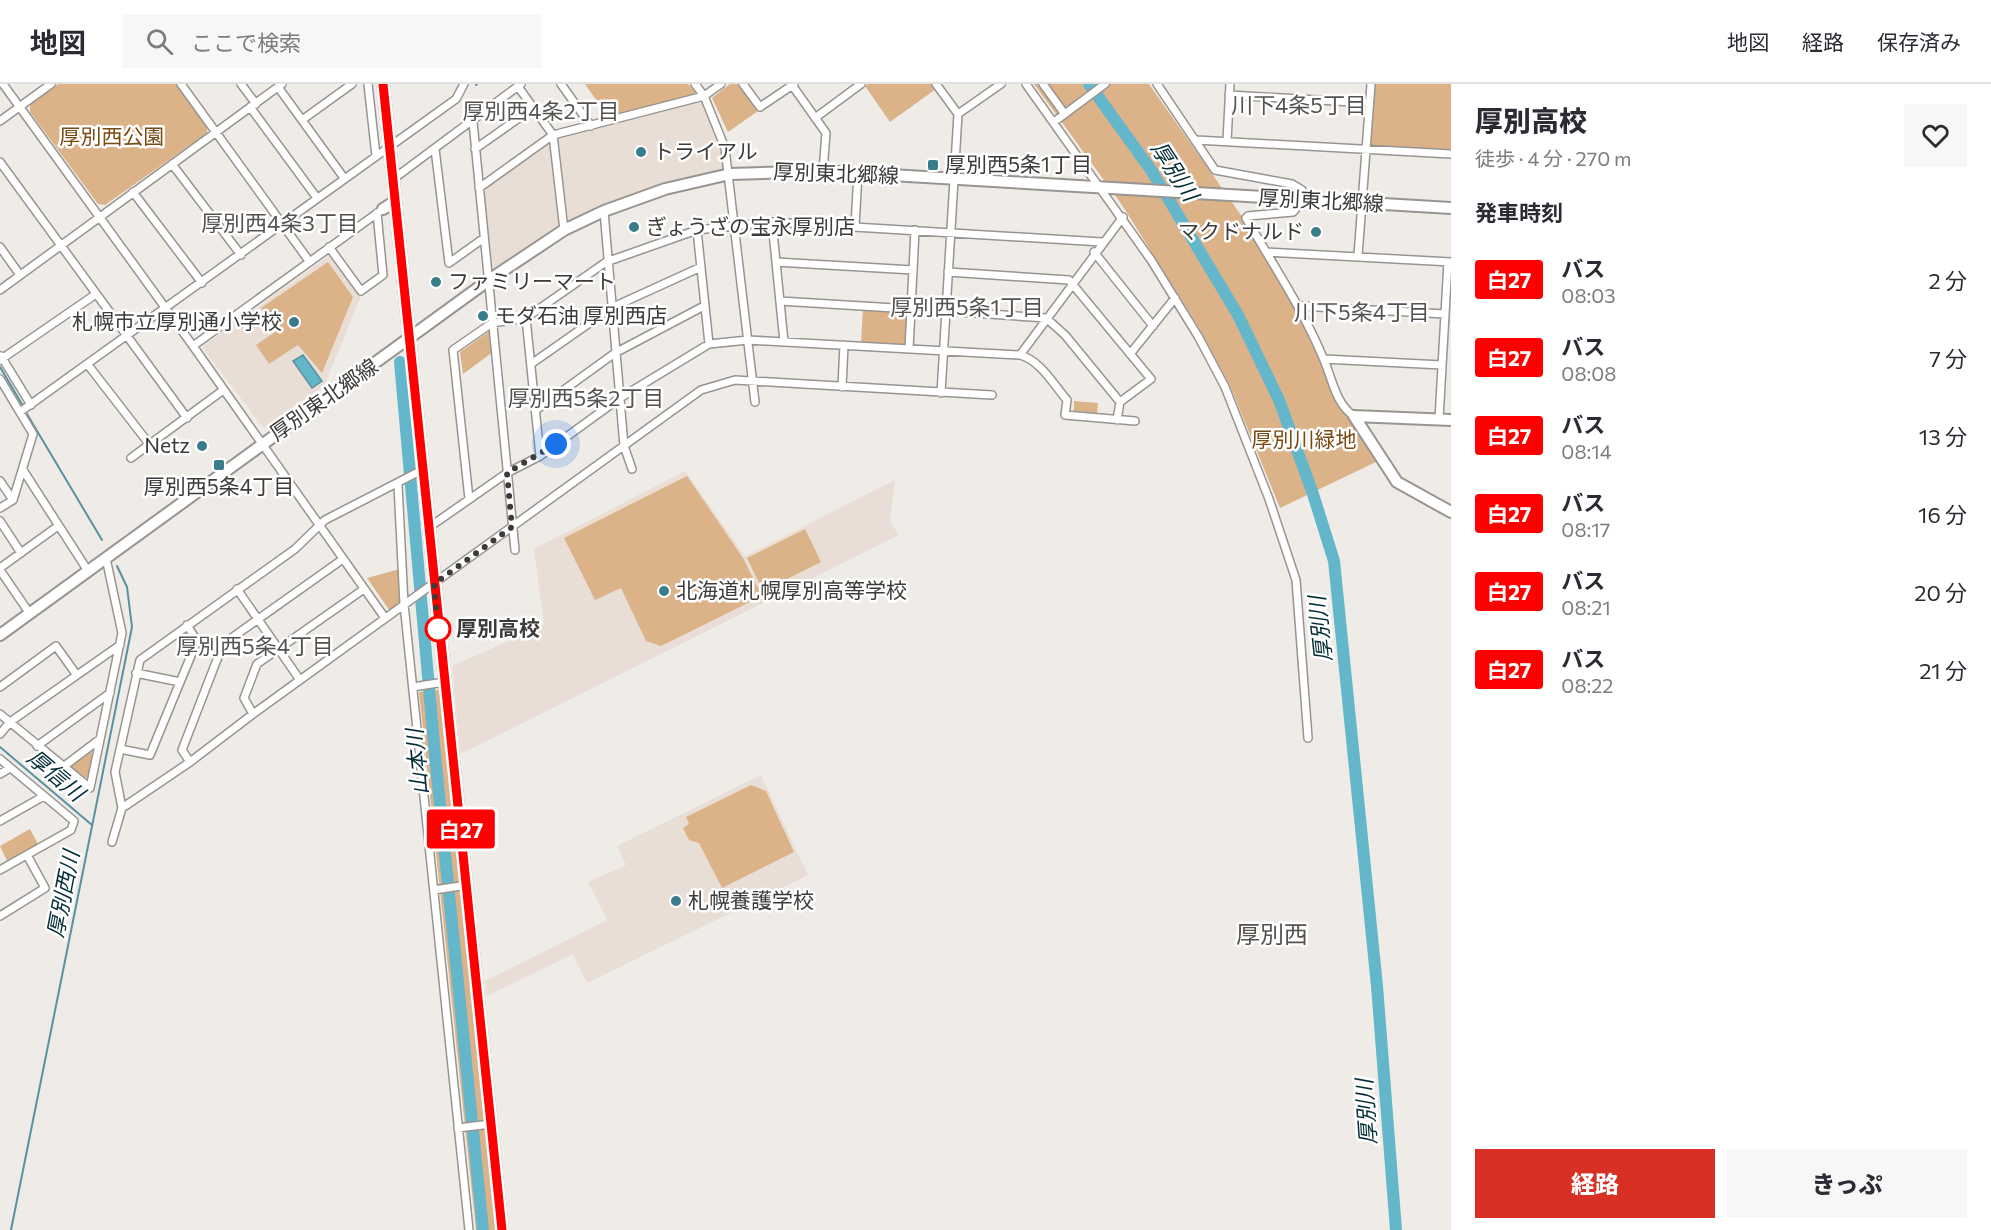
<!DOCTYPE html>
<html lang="ja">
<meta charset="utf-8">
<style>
:root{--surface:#fff;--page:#f7f7f7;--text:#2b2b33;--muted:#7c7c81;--line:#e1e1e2;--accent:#d93025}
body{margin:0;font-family:Commissioner,"Noto Sans JP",sans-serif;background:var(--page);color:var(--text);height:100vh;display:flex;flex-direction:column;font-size:22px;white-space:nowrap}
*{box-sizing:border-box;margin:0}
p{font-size:20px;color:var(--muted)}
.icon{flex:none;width:33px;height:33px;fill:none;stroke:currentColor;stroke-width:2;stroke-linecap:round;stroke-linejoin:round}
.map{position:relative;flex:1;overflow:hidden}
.side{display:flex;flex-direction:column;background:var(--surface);width:540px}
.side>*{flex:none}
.badge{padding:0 12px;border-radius:4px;font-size:21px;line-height:39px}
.you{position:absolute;width:30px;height:30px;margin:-15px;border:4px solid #fff;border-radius:50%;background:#1a73e8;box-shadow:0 0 0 9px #1a73e833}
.map>.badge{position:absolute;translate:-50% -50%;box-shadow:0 0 0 3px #fff}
h2{padding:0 24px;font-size:22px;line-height:54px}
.round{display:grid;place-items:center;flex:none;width:63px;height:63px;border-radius:0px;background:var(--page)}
.headline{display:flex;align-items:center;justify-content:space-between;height:102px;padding:0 24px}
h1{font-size:28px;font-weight:800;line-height:45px}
.button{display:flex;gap:12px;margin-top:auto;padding:12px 24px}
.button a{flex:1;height:69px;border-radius:0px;background:var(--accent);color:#fff;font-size:24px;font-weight:800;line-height:69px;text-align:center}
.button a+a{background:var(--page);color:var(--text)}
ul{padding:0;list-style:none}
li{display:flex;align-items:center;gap:18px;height:78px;padding:0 24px}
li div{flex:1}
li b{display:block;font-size:22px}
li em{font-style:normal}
li .badge{min-width:66px;font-weight:700;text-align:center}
header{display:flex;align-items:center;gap:36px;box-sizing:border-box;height:84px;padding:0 30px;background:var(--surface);border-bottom:2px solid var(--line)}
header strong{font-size:28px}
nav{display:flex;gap:33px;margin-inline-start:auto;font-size:21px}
.search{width:420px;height:54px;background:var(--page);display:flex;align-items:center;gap:15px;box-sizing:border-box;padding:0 21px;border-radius:0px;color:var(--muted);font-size:22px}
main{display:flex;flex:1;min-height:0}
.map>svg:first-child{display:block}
</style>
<header>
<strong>地図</strong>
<div class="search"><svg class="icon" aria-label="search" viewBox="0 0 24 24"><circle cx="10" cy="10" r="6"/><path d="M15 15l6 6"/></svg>ここで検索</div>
<nav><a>地図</a><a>経路</a><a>保存済み</a></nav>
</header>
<main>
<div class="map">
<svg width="1451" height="1146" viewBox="0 0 1451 1146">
<rect width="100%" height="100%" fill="#efebe7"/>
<path fill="#e8ded5" d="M704 12 719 45 730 90 604 127 489 196 479 104 553 51Z
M330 171 361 212 324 302 264 345 202 263Z
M685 387 745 472 895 396 890 438 899 451 463 669 460 668 452 582 544 541 534 465Z
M761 691 808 791 587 899 573 870 487 912 485 897 607 836 588 798 626 781 617 762Z"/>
<path fill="#dcb289" d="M58 0H176L207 42V49L105 121 98 120 30 28V20Z
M585 0H688L696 9 694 13 609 34Z
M730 0H738L758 27 728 48 712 14Z
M868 0H932L936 5 890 38 865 2Z
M1034 0H1149L1250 144 1319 268 1339 322 1378 377 1280 424 1231 304 1198 242 1122 121Z
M1373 0H1451V68L1369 63Z
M328 178 353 213 322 289 298 261 269 280 256 261 278 246 261 224Z
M863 225 908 229 906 262 861 259Z
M490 247 493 268 463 290 460 268Z
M1074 317 1098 319 1097 329 1074 327Z
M687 392 743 474 762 512 661 562 646 557 621 504 595 516 564 454Z
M805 445 821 478 763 507 747 474Z
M400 485 403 517 390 527 367 494Z
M439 606 497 1146H476L419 608Z
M90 667 93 670 89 693 85 694 71 684V681Z
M751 701 766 707 794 768 722 804 699 759 689 756 683 744 689 740 686 733Z
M30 745 38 760 7 777 0 762Z"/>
<path fill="#64b7cb" stroke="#5892a0" stroke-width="1.5" d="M303 271 322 297 312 304 293 277Z"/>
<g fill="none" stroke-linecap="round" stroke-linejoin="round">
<path stroke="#5892a0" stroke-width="2" d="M476 1 477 0
M0 283 23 322
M27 330 102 456
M0 663 92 741
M11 1146 132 543 127 503 117 482"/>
<path stroke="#64b7cb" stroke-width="12" d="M1089 0 1151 86 1238 231 1279 316 1313 410 1334 477 1377 902 1396 1146
M400 278 435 671 483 1146"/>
<defs>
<path id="street" d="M3 0 193 262 385 534
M181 0 309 177
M241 0 256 20
M368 0 376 72
M561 0 591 42
M695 0 704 12 725 64 755 318
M743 0 760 23 794 0
M936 0 958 30 941 309
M1026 0 1151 176 1198 252 1225 303 1269 415 1296 496 1308 654
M1043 0 1064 29
M1157 0 1215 86 1292 100 1302 106 1303 116 1293 128 1248 132 1246 134C1273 181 1303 225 1324 276 1332 294 1336 321 1354 332
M792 1 826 49 823 87
M278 3 344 94
M519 4 553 51 564 146
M1229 11 1369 19
M250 23 317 114
M958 30 1001 0
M815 34 861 0
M302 36 352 0
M0 37 51 0
M473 38 515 466
M1054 38 1105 0
M1196 56 1451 70
M1227 57 1230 0
M435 65 449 179 484 154
M475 65 533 24
M0 78 187 334
M172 80 241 171
M392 96 521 0
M479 104 553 51 704 12 721 0
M133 108 202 199
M604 127 624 362 632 385
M772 138 784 258
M855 143 858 89
M697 146 709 260
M0 163 20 191
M329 163 361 207 383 191 377 129
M1094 168 1153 242
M1267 168 1451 178
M1358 172 1371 0
M776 178 913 186
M0 206 282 0
M780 217 911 225
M1299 222 1445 230
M945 227 1046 234 1065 251 1120 318 1151 295 1069 196 948 188
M526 234 540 372
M193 262 383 125
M909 265 915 146
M1130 270 1175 214
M1020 271 1123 133
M1 272 31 321
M1324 275 1442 281
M0 276 96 210
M531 280 611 224 701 183
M88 281 150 361
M0 295 33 350 13 416 0 424
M842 303 844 261
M536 326 615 269 704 222
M20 328 456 15 464 0
M1439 335 1448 178
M1117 336 1120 318
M131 374 222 307
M23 386 88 487
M0 397 13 416
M398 401 404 520 469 1146
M469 415 453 266 492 239 526 234 606 178 697 146 772 138 1102 158
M0 437 21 469
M428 444 507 389 540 372 620 314 709 260 748 256 1020 271C1040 276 1054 301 1067 316L1065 331 1135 337
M0 484 58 442
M0 486 30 530
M237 505 300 596
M136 589 180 598
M0 603 56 562 76 590
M413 603 444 598
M0 630 90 704 122 549 106 474
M253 630 244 614 257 580 364 505
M0 650 10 638 120 561
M37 662 110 609
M120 665 150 671 197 557 187 541
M0 675 74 737 71 746 0 786
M190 678 182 666 223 560 343 475
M63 683 100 655
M0 690 10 684
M122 724 190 678 253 630 701 306 735 296 992 311
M0 737 44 712
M112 758 122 724 115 688 140 576 295 465 325 436 422 386
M434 806 467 801
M0 832 45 804 27 771
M458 1044 491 1040"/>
<path id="secondary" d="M383 0 502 1146
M383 125 394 118
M1354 332 1397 398 1451 428
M1354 332 1451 336"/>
<path id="primary" d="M0 551 489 196 564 146 604 127 665 105 730 90 823 87 1451 124"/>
</defs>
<use href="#street" stroke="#989591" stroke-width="10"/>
<use href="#secondary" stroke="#989591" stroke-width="14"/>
<use href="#primary" stroke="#989591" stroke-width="14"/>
<use href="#street" stroke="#fff" stroke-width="7"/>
<use href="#secondary" stroke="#fff" stroke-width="10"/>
<use href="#primary" stroke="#fff" stroke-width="10"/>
</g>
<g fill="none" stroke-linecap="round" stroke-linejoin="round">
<defs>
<path id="line" d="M383 0 502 1146"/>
</defs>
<use href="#line" stroke="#fff" stroke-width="14"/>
<use href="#line" stroke="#f00" stroke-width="9"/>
<path stroke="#3d3b3a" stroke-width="6" stroke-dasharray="0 10.8" d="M438 545 434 500 512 443 507 389 556 360"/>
</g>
<g fill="#397d8d" stroke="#fff" stroke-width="2">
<circle cx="641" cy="68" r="6"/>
<rect x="927" y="75" width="12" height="12" rx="3"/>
<circle cx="634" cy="143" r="6"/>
<circle cx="1316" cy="148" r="6"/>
<circle cx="436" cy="198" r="6"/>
<circle cx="483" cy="232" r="6"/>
<circle cx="294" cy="238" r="6"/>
<circle cx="202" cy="362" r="6"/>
<rect x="213" y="375" width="12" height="12" rx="3"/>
<circle cx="664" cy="507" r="6"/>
<circle cx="676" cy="817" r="6"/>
</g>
<circle fill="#fff" stroke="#f00" stroke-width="3" cx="438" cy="545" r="12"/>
<g text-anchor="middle" stroke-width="5" stroke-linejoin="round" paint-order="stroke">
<g font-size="21" fill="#794b12" stroke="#fff">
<text x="112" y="60">厚別西公園</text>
<text x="1304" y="363">厚別川緑地</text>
</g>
<g font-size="21" fill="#3d3b3a" stroke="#fff" text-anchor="start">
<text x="653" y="75">トライアル</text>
<text x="945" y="88">厚別西5条1丁目</text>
<text x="646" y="150">ぎょうざの宝永厚別店</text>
<text x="1304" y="155" text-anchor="end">マクドナルド</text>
<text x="448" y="205">ファミリーマート</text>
<text x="495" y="239">モダ石油 厚別西店</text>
<text x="282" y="245" text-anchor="end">札幌市立厚別通小学校</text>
<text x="190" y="369" text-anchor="end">Netz</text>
<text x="219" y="410" text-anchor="middle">厚別西5条4丁目</text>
<text x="676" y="514">北海道札幌厚別高等学校</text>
<text x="688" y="824">札幌養護学校</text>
</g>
<g font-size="21" fill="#3d3b3a" stroke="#fff">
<text transform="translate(836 90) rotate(2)" y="7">厚別東北郷線</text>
<text transform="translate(1321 117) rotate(3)" y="7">厚別東北郷線</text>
<text transform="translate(324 316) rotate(-35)" y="7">厚別東北郷線</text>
</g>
<g font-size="21" font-weight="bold" fill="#3d3b3a" stroke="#fff" text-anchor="start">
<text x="456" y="552">厚別高校</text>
</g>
<g font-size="22" fill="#55524f" stroke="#fff">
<text x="1299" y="29">川下4条5丁目</text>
<text x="541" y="35">厚別西4条2丁目</text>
<text x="280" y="147">厚別西4条3丁目</text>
<text x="967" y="231">厚別西5条1丁目</text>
<text x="1362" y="236">川下5条4丁目</text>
<text x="586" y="322">厚別西5条2丁目</text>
<text x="255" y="570">厚別西5条4丁目</text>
</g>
<g font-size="22" font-style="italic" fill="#042e37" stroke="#fff">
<text transform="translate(1175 87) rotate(57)" y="8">厚別川</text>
<text transform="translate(1320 545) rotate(-96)" y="8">厚別川</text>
<text transform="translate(417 678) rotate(-95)" y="8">山本川</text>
<text transform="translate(56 691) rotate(40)" y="8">厚信川</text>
<text transform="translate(63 810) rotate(-79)" y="8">厚別西川</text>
<text transform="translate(1366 1028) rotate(-94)" y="8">厚別川</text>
</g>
<g font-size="24" fill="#55524f" stroke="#fff">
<text x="1272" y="859">厚別西</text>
</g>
</g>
</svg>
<div class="you" style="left:556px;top:360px"></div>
<b class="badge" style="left:461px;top:745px;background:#f00;color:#fff">白27</b>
</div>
<section class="side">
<div class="headline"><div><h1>厚別高校</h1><p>徒歩 · 4 分 · 270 m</p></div><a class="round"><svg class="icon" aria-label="heart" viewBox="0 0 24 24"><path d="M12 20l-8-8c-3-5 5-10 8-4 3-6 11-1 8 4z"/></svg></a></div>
<h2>発車時刻</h2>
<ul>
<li><span class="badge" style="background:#f00;color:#fff">白27</span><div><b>バス</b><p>08:03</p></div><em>2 分</em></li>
<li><span class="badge" style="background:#f00;color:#fff">白27</span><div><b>バス</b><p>08:08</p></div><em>7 分</em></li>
<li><span class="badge" style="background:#f00;color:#fff">白27</span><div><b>バス</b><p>08:14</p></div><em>13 分</em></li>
<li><span class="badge" style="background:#f00;color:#fff">白27</span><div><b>バス</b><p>08:17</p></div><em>16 分</em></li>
<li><span class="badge" style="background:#f00;color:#fff">白27</span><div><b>バス</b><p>08:21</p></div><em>20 分</em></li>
<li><span class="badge" style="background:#f00;color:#fff">白27</span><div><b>バス</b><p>08:22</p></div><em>21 分</em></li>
</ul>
<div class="button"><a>経路</a><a>きっぷ</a></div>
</section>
</main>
